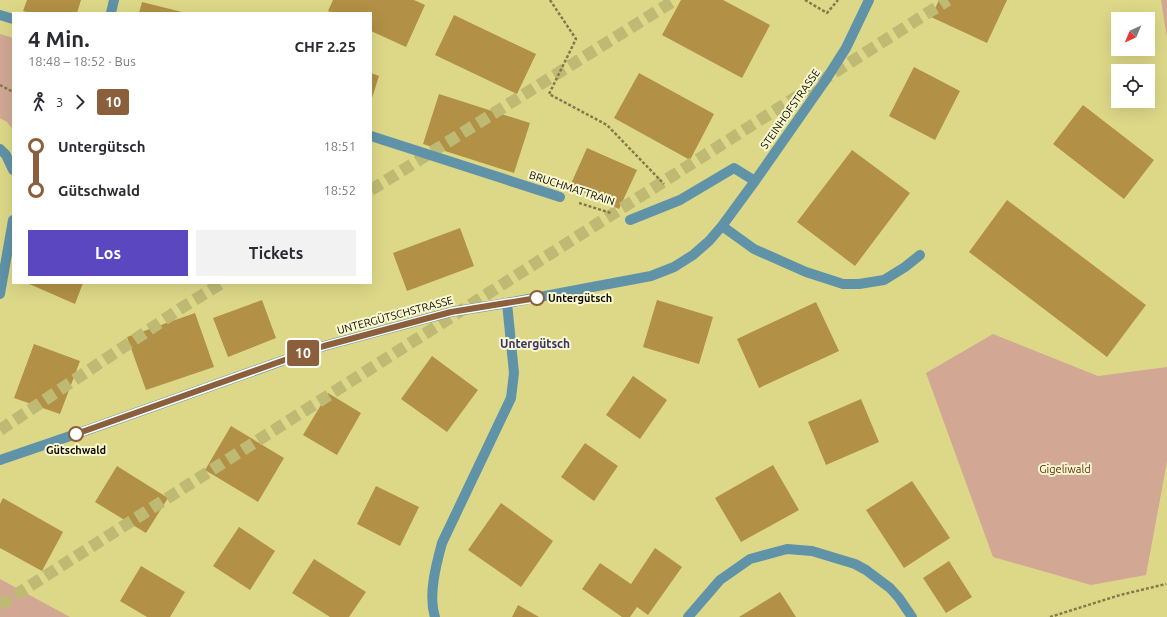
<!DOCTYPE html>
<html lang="de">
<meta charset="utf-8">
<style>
:root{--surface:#fff;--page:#f2f2f3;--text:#2b2b33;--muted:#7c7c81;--accent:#5b47bf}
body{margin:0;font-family:Ubuntu,sans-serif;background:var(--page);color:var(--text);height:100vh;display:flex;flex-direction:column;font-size:15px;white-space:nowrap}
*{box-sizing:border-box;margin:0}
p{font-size:13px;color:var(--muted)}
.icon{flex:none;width:22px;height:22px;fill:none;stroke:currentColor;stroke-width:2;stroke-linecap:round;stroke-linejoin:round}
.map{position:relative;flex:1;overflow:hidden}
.drawer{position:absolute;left:12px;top:12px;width:360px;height:272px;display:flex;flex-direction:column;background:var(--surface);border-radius:0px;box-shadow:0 4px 16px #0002}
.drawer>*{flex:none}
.badge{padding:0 8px;border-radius:3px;font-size:14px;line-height:26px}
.needle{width:26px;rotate:224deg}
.tools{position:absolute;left:1111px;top:12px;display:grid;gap:8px}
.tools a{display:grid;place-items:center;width:44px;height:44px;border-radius:0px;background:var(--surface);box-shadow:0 4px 16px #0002;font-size:20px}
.map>.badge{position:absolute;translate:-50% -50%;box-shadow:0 0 0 2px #fff}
.legs{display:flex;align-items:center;gap:6px;height:44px;padding:0 16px;font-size:13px}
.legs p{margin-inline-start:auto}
.summary{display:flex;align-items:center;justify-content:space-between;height:68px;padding:0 16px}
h1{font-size:22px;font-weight:700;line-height:30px}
.primary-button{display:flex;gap:8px;margin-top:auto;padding:8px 16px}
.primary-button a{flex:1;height:46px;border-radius:0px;background:var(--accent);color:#fff;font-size:16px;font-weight:700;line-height:46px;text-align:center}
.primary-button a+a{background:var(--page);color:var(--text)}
ul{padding:0 16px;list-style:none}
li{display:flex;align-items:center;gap:14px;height:44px;font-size:15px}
li i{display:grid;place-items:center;width:6px;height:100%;margin:0 5px;background:currentColor}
li i::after{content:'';width:10px;height:10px;margin:-5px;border:3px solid;border-radius:50%;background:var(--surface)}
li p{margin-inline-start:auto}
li:first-child i{background:linear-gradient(#0000 50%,currentColor 0)}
li:last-child i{background:linear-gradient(currentColor 50%,#0000 0)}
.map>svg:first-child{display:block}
</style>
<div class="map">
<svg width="1167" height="617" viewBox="0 0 1167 617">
<rect width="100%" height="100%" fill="#ddd888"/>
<path fill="#d2a895" d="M1161 0H1167V38Z
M0 34 13 38V130L7 122 0 118Z
M993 334 1098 376 1167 367V462L1146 575 1091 585 993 557 926 373Z
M0 579 70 617H0Z"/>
<path fill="#b29045" d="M27 0H81L77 13H31L23 11Z
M333 0H414L425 5 406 47 371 31V13H333L328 11Z
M681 0H723L770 25 742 78 662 35Z
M939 0H1007L987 43 931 17Z
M142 2 182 12V13H139Z
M454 15 536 54 517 94 435 55Z
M914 67 960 91 935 140 889 116Z
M371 73 379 76 371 101Z
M639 73 714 114 690 160 614 118Z
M439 94 530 123 514 173 423 144Z
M1083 105 1154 160 1124 199 1053 144Z
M587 148 637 170 619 209 570 186Z
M852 150 910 193 855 266 797 222Z
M1007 200 1146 305 1107 357 969 252Z
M460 228 474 266 407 291 393 253Z
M27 283H83L75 304Z
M262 300 276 338 228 357 213 318Z
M657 300 713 317 699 364 643 347Z
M816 302 839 351 759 388 737 339Z
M195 313 214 367 146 390 127 337Z
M34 344 80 361 60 414 14 398Z
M432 356 478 390 447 432 401 399Z
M633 376 667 400 640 439 606 415Z
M328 393 361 413 337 455 303 435Z
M861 399 879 442 826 465 808 422Z
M231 426 284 458 258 502 205 470Z
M585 443 618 466 594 501 561 477Z
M773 465 799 510 741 542 715 498Z
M117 466 168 498 146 533 95 502Z
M912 481 950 538 904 568 866 510Z
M376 486 419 507 400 546 357 524Z
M3 498 63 532 42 571 0 548V504Z
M501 503 553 541 521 587 468 550Z
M239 527 275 551 250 590 213 566Z
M655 548 682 567 648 615 637 607 630 617H622L582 589 600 563 631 584Z
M314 559 366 592 349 617H330L292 593Z
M949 561 972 597 946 613 923 578Z
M141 566 185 592 170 617H147L120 601Z
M780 592 796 617H739Z
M518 605 539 617H512Z"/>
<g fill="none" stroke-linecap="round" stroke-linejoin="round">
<path stroke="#beba74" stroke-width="12" stroke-dasharray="12 6" stroke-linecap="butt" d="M371 190 675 0
M0 430 183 307 222 283
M0 605 948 0"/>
<path stroke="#807c4a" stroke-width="2.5" stroke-dasharray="3 2" stroke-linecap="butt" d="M550 0 576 39 549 94 607 125 664 184
M805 0 827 13 838 0
M0 85 13 92
M579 203 611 213
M1050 617 1120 595 1166 584"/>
<path stroke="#6093a8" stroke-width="10" d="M111 13 114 0
M0 15 13 19
M371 136 560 197
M0 149 6 155 13 170
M630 220 680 200 734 168 755 181
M722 226 754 249 806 272 843 284H859L884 280 905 267 920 255
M0 294 13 220
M0 460 79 433 324 346 451 312 507 303 651 276 674 267 693 255 709 241 722 226 755 181 825 81 846 48 869 0
M435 617C428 595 436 565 442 543L511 398 514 373 507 303
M688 617 720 580 750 559 787 549 812 551 855 564 866 570 890 588 899 598 912 617"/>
</g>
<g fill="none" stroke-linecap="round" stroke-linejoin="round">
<defs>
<path id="line-1" d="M76 434 324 346 451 312 537 298"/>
</defs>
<use href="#line-1" stroke="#fff" stroke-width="9"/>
<use href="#line-1" stroke="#8b5e3c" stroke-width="6"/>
</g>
<g fill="#fff" stroke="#8b5e3c" stroke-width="2">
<circle cx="537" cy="298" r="7"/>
<circle cx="76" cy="434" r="7"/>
</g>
<g text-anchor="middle" stroke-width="4" stroke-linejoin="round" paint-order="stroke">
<g font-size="11" fill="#0f0d00" stroke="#f9f7d0">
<text transform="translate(790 109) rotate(-55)" y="4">STEINHOFSTRASSE</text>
<text transform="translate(572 188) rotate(18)" y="4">BRUCHMATTRAIN</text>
<text transform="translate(395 315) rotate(-15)" y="4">UNTERGÜTSCHSTRASSE</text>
</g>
<g font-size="11" font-weight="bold" fill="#0f0d00" stroke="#f9f7d0" text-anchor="start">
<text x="548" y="302">Untergütsch</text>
<text x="76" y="454" text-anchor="middle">Gütschwald</text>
</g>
<g font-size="11" fill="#5f290c" stroke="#f9f7d0">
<text x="1065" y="473">Gigeliwald</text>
</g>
<g font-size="12" font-weight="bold" fill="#38316c" stroke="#f9f7d0">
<text x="535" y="348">Untergütsch</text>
</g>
</g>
</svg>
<div class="tools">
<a><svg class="needle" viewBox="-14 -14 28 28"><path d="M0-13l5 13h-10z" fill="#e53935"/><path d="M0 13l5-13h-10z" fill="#7c7c81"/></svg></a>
<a><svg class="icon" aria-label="locate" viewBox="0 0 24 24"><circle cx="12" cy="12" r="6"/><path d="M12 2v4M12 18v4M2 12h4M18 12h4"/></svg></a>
</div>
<b class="badge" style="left:303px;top:353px;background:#8b5e3c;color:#fff">10</b>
<section class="drawer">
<div class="summary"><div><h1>4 Min.</h1><p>18:48 – 18:52 · Bus</p></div><b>CHF 2.25</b></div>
<div class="legs"><svg class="icon" aria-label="walk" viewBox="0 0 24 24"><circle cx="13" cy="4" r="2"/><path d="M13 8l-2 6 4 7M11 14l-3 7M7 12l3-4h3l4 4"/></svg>3<svg class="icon" aria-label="forward" viewBox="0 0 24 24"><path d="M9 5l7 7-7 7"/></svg><b class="badge" style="background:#8b5e3c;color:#fff">10</b></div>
<ul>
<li><i style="color:#8b5e3c"></i><b>Untergütsch</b><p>18:51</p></li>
<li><i style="color:#8b5e3c"></i><b>Gütschwald</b><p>18:52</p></li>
</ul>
<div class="primary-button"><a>Los</a><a>Tickets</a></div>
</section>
</div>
